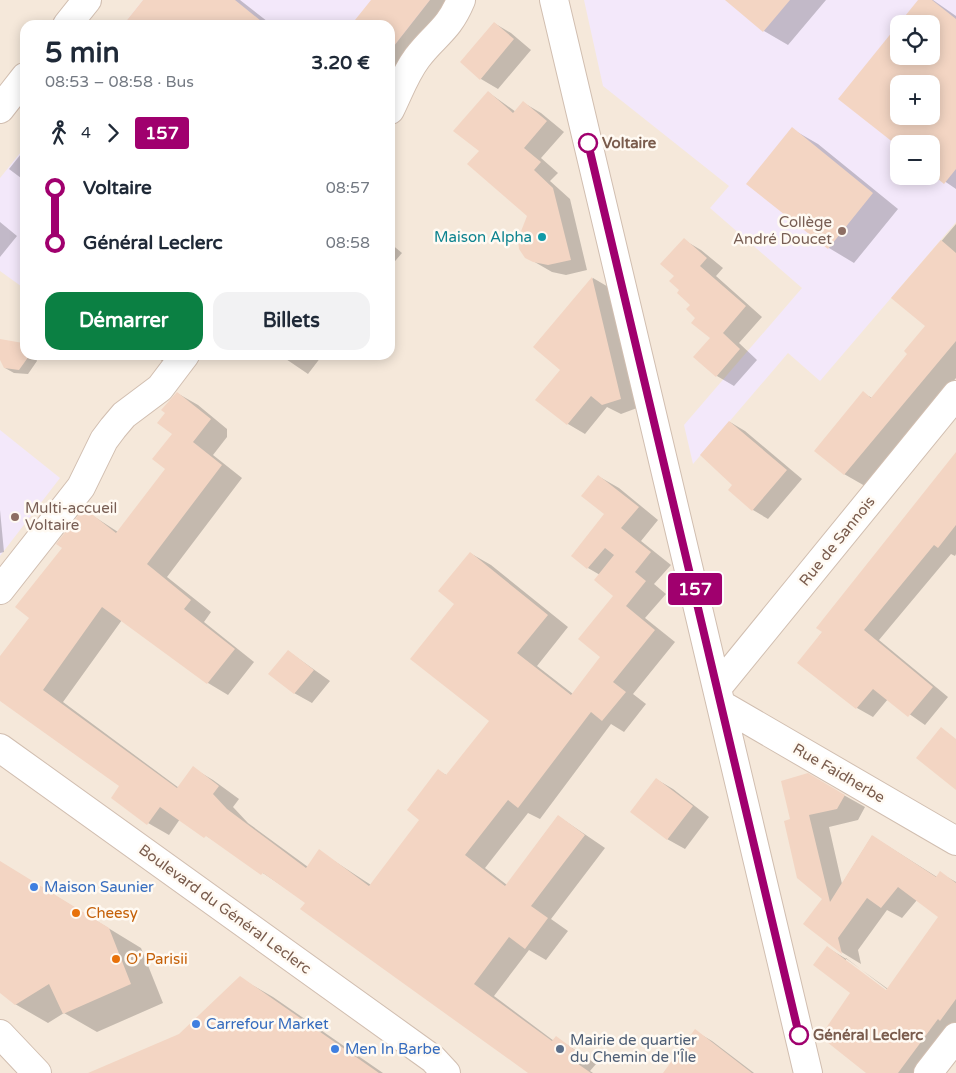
<!DOCTYPE html>
<html lang="fr">
<meta charset="utf-8">
<style>
:root{--surface:#fff;--page:#f2f2f3;--text:#1f2937;--muted:#747a83;--accent:#0b8043}
body{margin:0;font-family:"Varela Round",sans-serif;background:var(--page);color:var(--text);height:100vh;display:flex;flex-direction:column;font-size:19px;white-space:nowrap}
*{box-sizing:border-box;margin:0}
p{font-size:16px;color:var(--muted)}
.icon{flex:none;width:28px;height:28px;fill:none;stroke:currentColor;stroke-width:2;stroke-linecap:round;stroke-linejoin:round}
.map{position:relative;flex:1;overflow:hidden}
.side{position:absolute;left:20px;top:20px;width:375px;height:340px;display:flex;flex-direction:column;background:var(--surface);border-radius:15px;box-shadow:0 2px 12px #0003}
.side>*{flex:none}
.badge{padding:0 10px;border-radius:4px;font-size:18px;line-height:32px}
.fabs{position:absolute;left:890px;top:15px;display:grid;gap:10px}
.fabs a{display:grid;place-items:center;width:50px;height:50px;border-radius:10px;background:var(--surface);box-shadow:0 2px 12px #0003;font-size:25px}
.map>.badge{position:absolute;translate:-50% -50%;box-shadow:0 0 0 2px #fff}
.legs{display:flex;align-items:center;gap:8px;height:55px;padding:0 25px;font-size:16px}
.legs p{margin-inline-start:auto}
.headline{display:flex;align-items:center;justify-content:space-between;height:85px;padding:0 25px}
h1{font-size:28px;font-weight:700;line-height:38px}
.cta{display:flex;gap:10px;margin-top:auto;padding:10px 25px}
.cta a{flex:1;height:58px;border-radius:15px;background:var(--accent);color:#fff;font-size:20px;font-weight:700;line-height:58px;text-align:center}
.cta a+a{background:var(--page);color:var(--text)}
ul{padding:0 25px;list-style:none}
li{display:flex;align-items:center;gap:18px;height:55px;font-size:19px}
li i{display:grid;place-items:center;width:8px;height:100%;margin:0 6px;background:currentColor}
li i::after{content:'';width:12px;height:12px;margin:-6px;border:4px solid;border-radius:50%;background:var(--surface)}
li p{margin-inline-start:auto}
li:first-child i{background:linear-gradient(#0000 50%,currentColor 0)}
li:last-child i{background:linear-gradient(currentColor 50%,#0000 0)}
.map>svg:first-child{display:block}
</style>
<div class="map">
<svg width="956" height="1073" viewBox="0 0 956 1073">
<rect width="100%" height="100%" fill="#fdf6ec"/>
<path fill="#f5e8da" fill-rule="evenodd" d="M0 0H956V1073H0ZM899 24H931V56H899ZM25 25H390V355H25ZM899 84H931V116H899ZM899 144H931V176H899Z"/>
<path fill="#f3e8fa" fill-rule="evenodd" d="M143 0H430L390 51V25H123Z
M584 0H956V222L820 381 788 353 693 464 684 425 802 288 710 208 729 186 603 86ZM899 24H931V56H899ZM899 84H931V116H899ZM899 144H931V176H899Z
M25 147V289L0 271V178Z
M0 430 60 478 0 556Z"/>
<path fill="#0003" fill-rule="evenodd" d="M144 0H240L272 25H124Z
M372 0H466L390 99V25H353Z
M727 0H826L788 45 764 31Z
M919 0H933L956 16V189L931 172V144H899V146L840 98 899 25V56H931V24H900ZM899 84H931V116H899Z
M494 23 511 33 531 50 498 89 481 79 462 62Z
M488 92 516 112 524 103 541 113 564 132 541 158 558 173 550 181 570 199 587 270 566 275 552 272 526 257 529 216 481 151Z
M792 129 818 144 898 209 854 263 829 248 748 184Z
M25 149V181L9 169Z
M0 222 17 236 0 257Z
M956 224V378L865 486 844 474 863 393 872 398 909 353 927 326 893 298Z
M684 240 701 250 723 268 716 276 762 317 739 343 757 360 734 386 717 376 695 357 711 338 697 318 675 276Z
M390 243 402 253 390 267Z
M593 278 610 288 637 408 621 414 607 407 585 434 568 424 537 400 562 370 534 347Z
M22 344 25 345V355H34L37 361 28 374 14 373 5 368 0 358V350Z
M152 355H192L179 371Z
M280 355H318L321 357 308 374Z
M177 393 198 405 227 429V437L213 455 242 478 167 577 211 612 204 622 254 662 228 695 208 683 122 620 63 702 179 788 193 768 213 780 239 799 233 807 248 823 308 867 319 851 371 885 421 820 439 771 448 776 490 721 456 603 470 553 491 565 568 627 537 666 573 694 602 657 615 596 600 575 588 568 605 514 598 476 619 488 658 520 641 541 671 565 654 584 666 594 645 618 675 642 633 694 646 704 624 732 611 724 540 819 528 813 485 868 507 885 558 816 605 848 551 919 568 931 546 960 529 950 494 996 554 1041 557 1038 596 1064 590 1071 593 1073H530L306 902 227 849 180 819 169 835 148 823 121 786 0 699V658L31 618 63 548 84 510 118 532 167 469 174 434 167 412Z
M730 422 745 431 802 479 768 519 753 510 730 490 734 485Z
M956 455V554L955 556 951 554 879 640 948 697 925 725 888 699 873 717 857 708 799 663Z
M0 510 4 552 0 553Z
M288 651 330 681 312 703 294 693Z
M808 775 865 807 858 820 829 827 842 884 872 836 937 877 940 873 956 882V1034L927 1073H868L852 992 828 948 848 960 888 989 940 917 917 900 902 918 887 910 858 950 861 964 843 953 805 923 824 899 791 820ZM846 958 892 993 890 995 846 962Z
M656 779 673 789 709 817 685 849 667 839Z
M0 862 141 948 163 1003 97 1032 64 1013 48 1023 15 1004 0 991Z
M240 978 273 997 383 1073H97L180 1036Z
M695 1031 712 1041 754 1073H688Z"/>
<path fill="#f3d5c3" fill-rule="evenodd" d="M143 0H235L266 25H123Z
M371 0H430L390 51V25H351Z
M725 0H790L763 32Z
M918 0H932L956 19V169L944 184 931 173V144H899V147L838 99ZM899 24H931V56H899ZM899 84H931V116H899Z
M494 22 514 39 480 80 460 62Z
M488 91 513 113 523 101 547 121 524 148 541 162 534 170 553 188 571 260 548 265 533 262 525 258 519 249 518 239 527 216 467 164 479 151 453 131Z
M792 127 873 193 828 249 746 184Z
M684 238 707 258 700 266 746 306 723 333 740 349 716 377 693 357 710 338 691 323 695 318 686 309 690 305 677 293 679 290 669 281 674 276 660 264Z
M941 240 956 253V341L844 475 814 451 863 391 871 398 907 354 904 351 925 326 891 298Z
M592 277 621 399 602 405 591 396 567 425 535 400 560 370 533 347Z
M0 339 23 343 25 355 29 356 19 370 4 368 0 360Z
M177 392 211 419 193 442 222 465 147 564 191 600 184 609 235 649 207 684 102 607 43 690 177 788 193 766 219 786 213 794 227 809 306 868 319 849 369 886 419 820 407 810 438 769 446 775 489 721 410 659 454 604 438 591 470 552 548 615 517 653 571 695 600 657 578 639 613 596 594 580 614 555 605 548 587 569 571 556 604 514 581 496 598 475 639 507 621 528 651 552 635 572 646 581 626 606 655 630 613 682 626 692 602 721 591 712 518 808 508 800 465 855 505 886 558 815 585 835 531 906 548 918 525 949 509 937 474 984 552 1041 556 1036 576 1051 571 1059 591 1073H528L300 909 305 903 263 873 261 875 206 836 204 838 160 807 147 825 111 798 119 786 0 701V656L29 618 15 607 62 548 56 544 84 508 116 533 165 469 152 459 172 434 157 423 165 413 161 410Z
M729 421 787 470 752 511 728 490 732 485 700 455Z
M956 452V525L938 548 934 545 864 630 933 687 908 717 873 689 856 709 797 663 822 632 816 628Z
M288 650 314 670 294 694 268 674Z
M941 727 956 739V790L916 758Z
M808 773 845 795 837 809 809 815 830 902 872 835 936 877 940 871 956 883V999L940 1021 938 1019 898 1073H866L827 1042 831 1036 824 1031 850 993 813 965 827 946 886 990 938 917 898 887 881 908 867 898 838 938 842 954 803 924 822 899 797 878 784 821 790 819 781 781Z
M656 778 693 806 667 840 630 812Z
M0 861 109 928 131 984 63 1014 49 984 15 1005 0 993Z
M240 976 379 1073H88L179 1034Z
M695 1029 752 1073H663Z"/>
<g fill="none" stroke-linecap="round" stroke-linejoin="round">
<defs>
<path id="minor" d="M554 0 808 1073
M67 25 87 0
M0 109 25 77
M390 110C399 92 405 74 417 58 435 34 448 31 461 0
M0 590 81 487 104 440 113 428 124 415 160 388 185 355
M718 687 956 395
M722 705 956 841
M0 748 433 1059 446 1073
M0 1034 37 1073
M928 1073 956 1037"/>
</defs>
<use href="#minor" stroke="#d1beb0" stroke-width="30"/>
<use href="#minor" stroke="#fff" stroke-width="28"/>
</g>
<g fill="none" stroke-linecap="round" stroke-linejoin="round">
<defs>
<path id="line-1" d="M588 143 799 1035"/>
</defs>
<use href="#line-1" stroke="#fff" stroke-width="11"/>
<use href="#line-1" stroke="#a0006e" stroke-width="8"/>
</g>
<g fill="#fff" stroke="#a0006e" stroke-width="2.5">
<circle cx="588" cy="143" r="9"/>
<circle cx="799" cy="1035" r="9"/>
</g>
<g fill="#8d6e63" stroke="#fffaf3" stroke-width="2">
<circle cx="842" cy="231" r="5"/>
<circle cx="15" cy="517" r="5"/>
</g>
<circle fill="#0f9aa8" stroke="#fffaf3" stroke-width="2" cx="542" cy="237" r="5"/>
<g fill="#3f7fe0" stroke="#fffaf3" stroke-width="2">
<circle cx="34" cy="887" r="5"/>
<circle cx="196" cy="1024" r="5"/>
<circle cx="335" cy="1049" r="5"/>
</g>
<g fill="#e8710a" stroke="#fffaf3" stroke-width="2">
<circle cx="76" cy="913" r="5"/>
<circle cx="116" cy="959" r="5"/>
</g>
<circle fill="#5c6f8a" stroke="#fffaf3" stroke-width="2" cx="560" cy="1049" r="5"/>
<g text-anchor="middle" stroke-width="5" stroke-linejoin="round" paint-order="stroke">
<g font-size="15" font-weight="bold" fill="#7a5c4d" stroke="#fffaf3" text-anchor="start">
<text x="602" y="148">Voltaire</text>
<text x="813" y="1040">Général Leclerc</text>
</g>
<g font-size="15" fill="#785e54" stroke="#fffaf3" text-anchor="end">
<text x="832" y="227">Collège<tspan x="832" dy="17">André Doucet</tspan></text>
<text x="25" y="513" text-anchor="start">Multi-accueil<tspan x="25" dy="17">Voltaire</tspan></text>
</g>
<g font-size="15" fill="#0d838f" stroke="#fffaf3" text-anchor="end">
<text x="532" y="242">Maison Alpha</text>
</g>
<g font-size="15" fill="#7a5c4d" stroke="#fffaf3">
<text transform="translate(837 541) rotate(-51)" y="5">Rue de Sannois</text>
<text transform="translate(839 773) rotate(30)" y="5">Rue Faidherbe</text>
<text transform="translate(225 909) rotate(36)" y="5">Boulevard du Général Leclerc</text>
</g>
<g font-size="15" fill="#366cbe" stroke="#fffaf3" text-anchor="start">
<text x="44" y="892">Maison Saunier</text>
<text x="206" y="1029">Carrefour Market</text>
<text x="345" y="1054">Men In Barbe</text>
</g>
<g font-size="15" fill="#c56008" stroke="#fffaf3" text-anchor="start">
<text x="86" y="918">Cheesy</text>
<text x="126" y="964">O' Parisii</text>
</g>
<g font-size="15" fill="#4e5e75" stroke="#fffaf3" text-anchor="start">
<text x="570" y="1045">Mairie de quartier<tspan x="570" dy="17">du Chemin de l'Île</tspan></text>
</g>
</g>
</svg>
<div class="fabs">
<a><svg class="icon" aria-label="locate" viewBox="0 0 24 24"><circle cx="12" cy="12" r="6"/><path d="M12 2v4M12 18v4M2 12h4M18 12h4"/></svg></a>
<a>+</a>
<a>−</a>
</div>
<b class="badge" style="left:695px;top:589px;background:#a0006e;color:#fff">157</b>
<section class="side">
<div class="headline"><div><h1>5 min</h1><p>08:53 – 08:58 · Bus</p></div><b>3.20 €</b></div>
<div class="legs"><svg class="icon" aria-label="walk" viewBox="0 0 24 24"><circle cx="13" cy="4" r="2"/><path d="M13 8l-2 6 4 7M11 14l-3 7M7 12l3-4h3l4 4"/></svg>4<svg class="icon" aria-label="forward" viewBox="0 0 24 24"><path d="M9 5l7 7-7 7"/></svg><b class="badge" style="background:#a0006e;color:#fff">157</b></div>
<ul>
<li><i style="color:#a0006e"></i><b>Voltaire</b><p>08:57</p></li>
<li><i style="color:#a0006e"></i><b>Général Leclerc</b><p>08:58</p></li>
</ul>
<div class="cta"><a>Démarrer</a><a>Billets</a></div>
</section>
</div>
